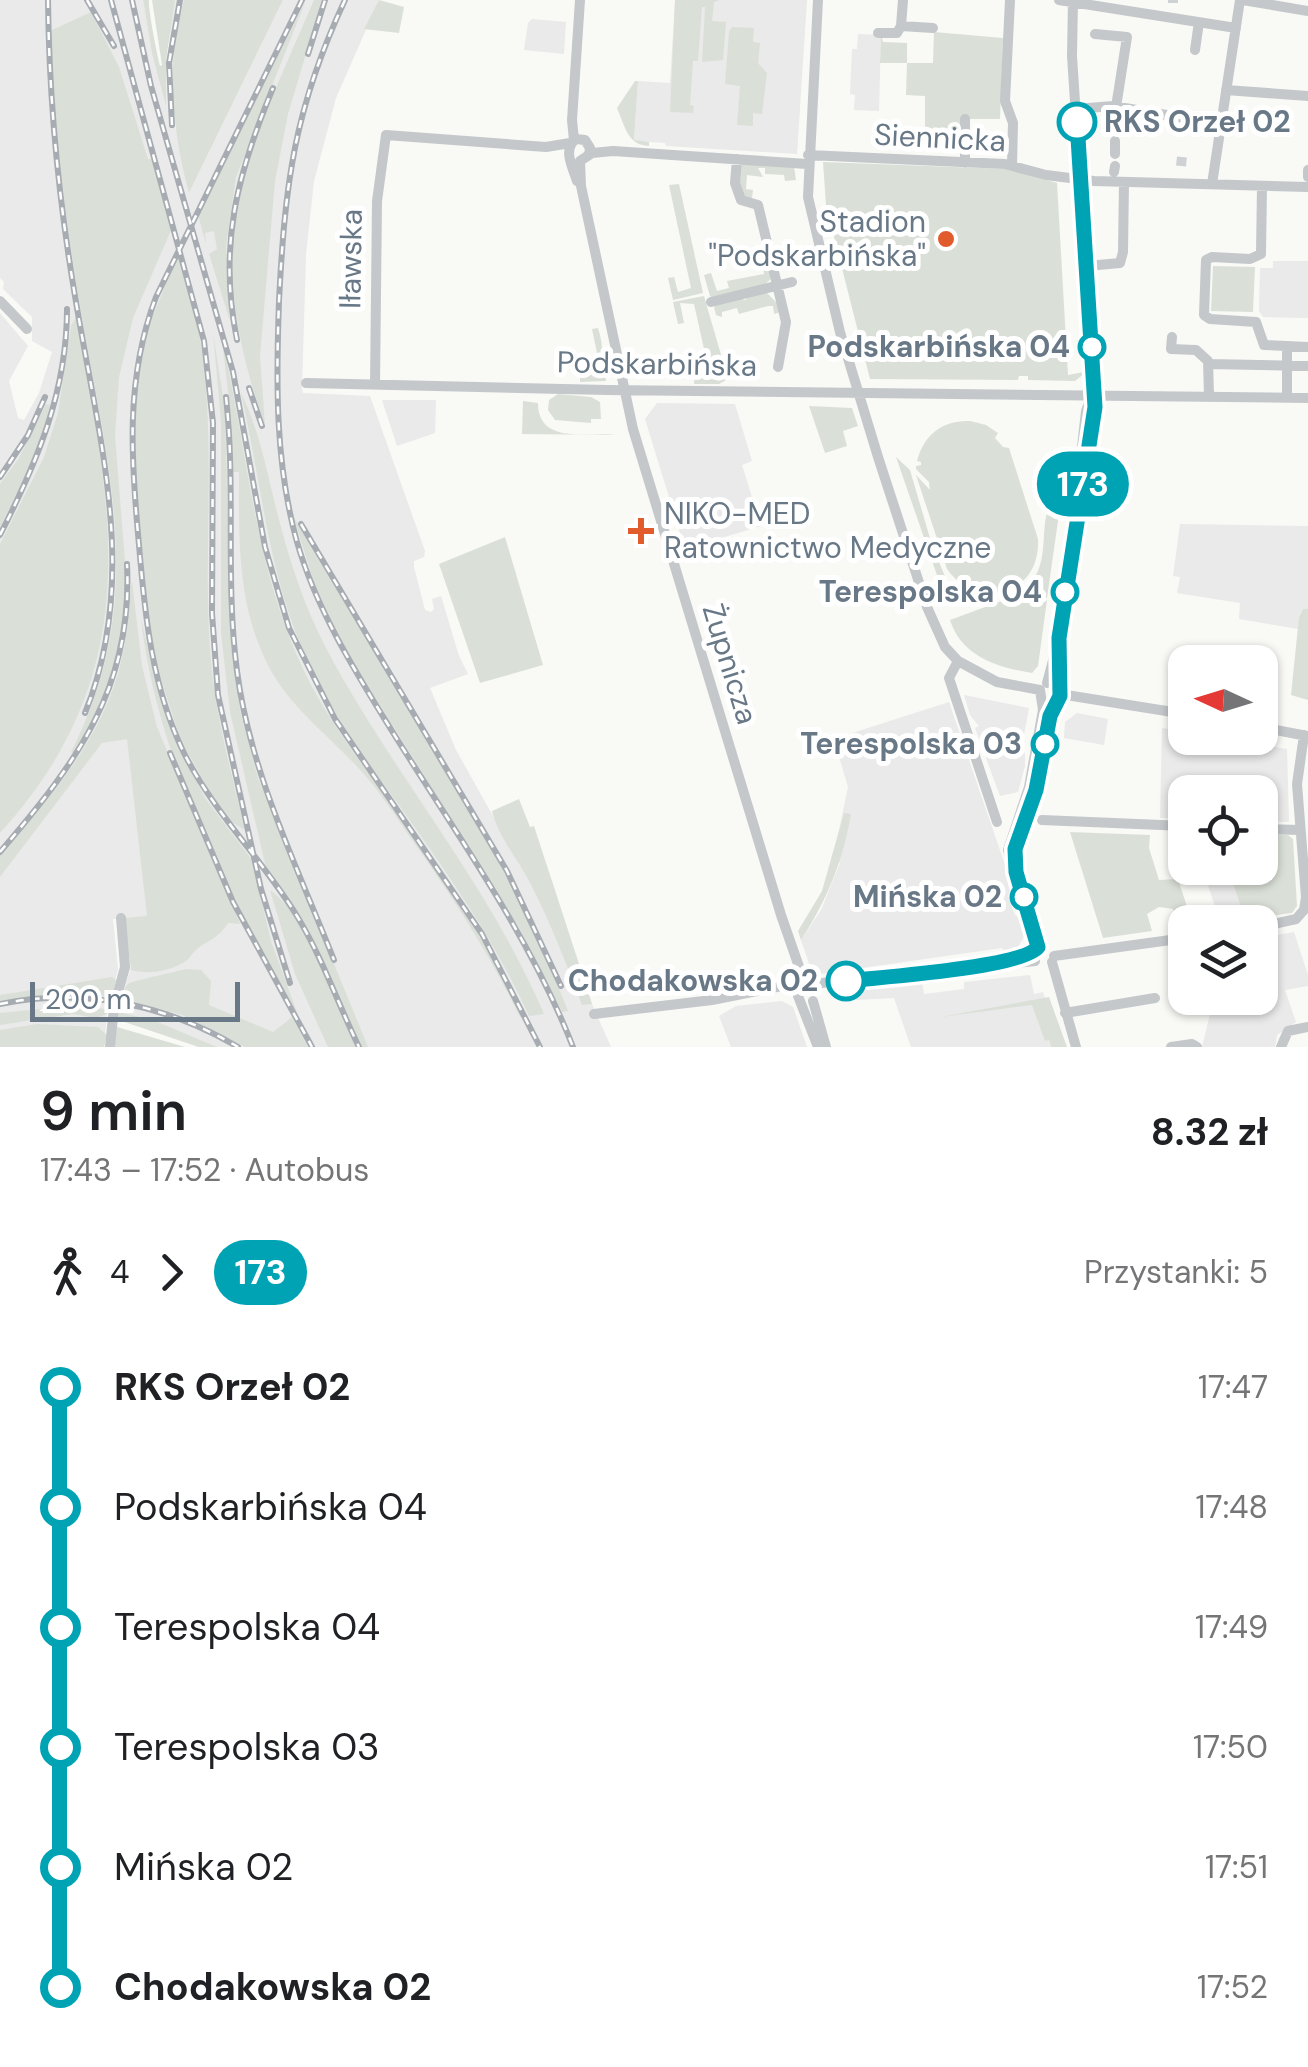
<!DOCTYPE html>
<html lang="pl">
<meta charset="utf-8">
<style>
:root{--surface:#fff;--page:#f2f2f2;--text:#202124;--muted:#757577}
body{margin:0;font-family:"DM Sans",sans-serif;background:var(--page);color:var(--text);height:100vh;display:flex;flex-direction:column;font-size:38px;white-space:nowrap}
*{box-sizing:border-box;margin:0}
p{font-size:32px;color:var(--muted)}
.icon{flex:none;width:55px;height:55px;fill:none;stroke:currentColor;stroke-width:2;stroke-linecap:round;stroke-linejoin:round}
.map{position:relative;height:1047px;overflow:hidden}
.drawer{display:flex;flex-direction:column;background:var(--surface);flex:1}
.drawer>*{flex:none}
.badge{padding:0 20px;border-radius:32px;font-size:35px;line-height:65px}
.needle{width:65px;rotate:274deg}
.tools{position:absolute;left:1168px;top:645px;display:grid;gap:20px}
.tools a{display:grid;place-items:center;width:110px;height:110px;border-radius:20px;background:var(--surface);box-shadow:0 2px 8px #0004;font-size:50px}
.scale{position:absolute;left:30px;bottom:25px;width:210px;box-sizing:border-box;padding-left:10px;border:5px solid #687887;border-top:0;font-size:28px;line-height:35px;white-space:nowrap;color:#687887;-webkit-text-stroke:8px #fff;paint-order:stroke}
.map>.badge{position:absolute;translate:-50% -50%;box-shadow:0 0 0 5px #fff}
.legs{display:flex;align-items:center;gap:15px;height:110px;padding:0 40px;font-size:32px}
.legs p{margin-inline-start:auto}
.summary{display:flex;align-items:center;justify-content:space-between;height:170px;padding:0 40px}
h1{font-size:55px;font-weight:600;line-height:75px}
ul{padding:0 40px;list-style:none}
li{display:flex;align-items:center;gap:35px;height:120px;font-size:38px}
li i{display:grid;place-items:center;width:15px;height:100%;margin:0 12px;background:currentColor}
li i::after{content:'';width:25px;height:25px;margin:-12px;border:8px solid;border-radius:50%;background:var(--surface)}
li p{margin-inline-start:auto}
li:first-child i{background:linear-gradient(#0000 50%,currentColor 0)}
li:last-child i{background:linear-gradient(currentColor 50%,#0000 0)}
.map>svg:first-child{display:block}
</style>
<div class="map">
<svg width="1308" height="1047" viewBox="0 0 1308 1047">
<rect width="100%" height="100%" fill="#f9f9f6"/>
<path fill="#e9eae9" d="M0 0H143L152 54 165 102 171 15 175 0H184L172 78 173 118 190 191 283 0H379L336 98 314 181 306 254 302 389 303 393 370 396 425 551 424 557 414 561V567L425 610 431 612 434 609 432 599 441 596 459 656 468 674 430 688 456 750 529 880 549 872 592 1004 611 1047H199L116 1019 131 966 126 918 113 919 118 969 107 1014 104 1047H0V313L28 346 9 381 18 418 24 420 39 393 52 352 32 341V317L3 289 4 282 0 278Z
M675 0H807L797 154 666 146 665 143 634 141 638 81 670 83Z
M532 19 566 22 564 54 524 50 528 23Z
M858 34 881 35 879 111 854 110 855 95 850 94 852 49H857Z
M901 128 925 131 960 129 959 149 900 148Z
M1273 261H1308V318L1263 317 1259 311 1260 268H1273Z
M382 400H436L435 433 397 446Z
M657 403 735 404 752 461 742 465 761 526 685 549 645 419Z
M1180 524 1308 526V609H1303L1299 616 1298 629 1239 619 1240 603 1177 593 1180 577 1173 576Z
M964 695 1029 708 1021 751 1025 753V766L1018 792 1000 796 975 728 979 726 970 715Z
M949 702 1012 885 1008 896 1011 905 1015 915 1023 920 1027 932 1016 950 1004 951 1002 948 813 975 801 940 821 910 840 863 833 859 848 787 838 753 843 750 840 737Z
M1077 713 1108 719 1104 745 1064 738 1065 722Z
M1162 728 1185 732V738H1217L1287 749 1289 822 1260 821V792H1185V818H1160Z
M1222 876 1231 878 1246 922H1220L1206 879Z
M1294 932 1308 975V986L1285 990 1296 1022 1277 1035 1275 1047H1202L1214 998H1260V938Z
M1030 975 1034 994 1043 992 1045 998 1035 1002 1051 1047H911L894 998 855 1000 854 991 922 982 924 994 964 989V982Z
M782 1001 793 1007 807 1047H731L719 1016 736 1006Z"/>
<path fill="#dae0d7" d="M143 0H149C148 9 157 54 160 66L162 65 152 0H175L166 60V106L152 54Z
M184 0H283L189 193C172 130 165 64 184 0Z
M306 0 236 177 226 247 230 321 209 254 217 249 214 231 205 233 206 244 198 215Z
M314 0H322L288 114 275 181 260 356 265 425C200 240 241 169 314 0Z
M379 0 404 7 399 33 364 29Z
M675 0H720L714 2 712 21 726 22 723 60 702 62 705 7H702L698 61H693L690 105 694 106 693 113 670 112Z
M91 12 119 67 148 159H152L172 228 133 318 119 377 115 436 126 574 122 635 108 690 93 724 75 755 71 752C149 600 108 469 81 312 65 220 54 125 50 31Z
M732 27 754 28 753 42 760 43 758 63 767 73 762 114 753 113V126L737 125 740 86 725 84 729 32Z
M934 32 1003 38 1000 119H961L960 129 925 131V96L906 95 907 63H880L881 35 883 42 907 43V63H933Z
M635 81H638L634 140 649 142V146C627 145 625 126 617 108Z
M823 162 1007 169 1057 183 1068 375 1084 372 1082 325 1085 373 1075 381 1028 380V376H1019L1018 380 870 379 826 205Z
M741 164 794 167 796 180 785 181 784 175 765 174V168H758L763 177 747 175 746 189 753 190 752 198 744 197 739 183Z
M679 184 703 293 673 300 668 278 674 277 678 292 691 288 669 185Z
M178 254C226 386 201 513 210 649 214 710 231 771 245 830L228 820 218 806 181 741 156 664 148 615 135 468V395L148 328Z
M769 264 773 277 762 287 712 298 710 296 704 275 711 273 717 291 729 288 727 281 764 274 763 265Z
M1213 266 1255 267 1253 312 1211 311Z
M766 292 778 304 781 312 774 314 773 306H768L739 314 737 308 722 312V317L716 315 714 307C721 300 737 296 746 300V296Z
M704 296 728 379 719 384H694L695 372 716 371V359L706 358 694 304 680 303 684 323 678 324 673 302Z
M76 317C113 515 148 670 0 833V544L44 457 58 413 71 326Z
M598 328C604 346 602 363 606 381L580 382V370H592L599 363 592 329Z
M213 332 225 410 231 645 241 715 258 778 368 1047H362L308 929 266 868 230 712 221 633V422Z
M222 340C248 451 254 567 304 671 328 721 363 765 396 810 443 877 488 943 524 1017H520C492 959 459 907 422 854 404 829 388 803 369 780 335 739 287 708 265 659 237 599 239 537 239 472H233L231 417Z
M241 393C262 435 269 485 282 531 293 571 306 609 325 646 391 772 488 882 544 1014L529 1016C495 941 448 874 401 808 372 769 342 730 320 687 268 587 265 499 241 393Z
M558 394 591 397 600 402 601 419H591V423L555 420 548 410 549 400Z
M523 401 538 403C538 446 590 431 617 435L522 434Z
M46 404 50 405 44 432 28 471 0 527V484L19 458Z
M809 406 852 408 858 426 843 431 847 446 825 453Z
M970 421 986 425 998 433 995 438 1003 447 1009 448 1038 539C1041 595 978 613 947 569L916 475 930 490 929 482 916 469V466L921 465V462L917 461C924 435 942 420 970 421Z
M896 457 910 470 932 545 951 591 947 604Z
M1054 500H1061L1047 598 1037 595 1036 600 1043 603 1047 600 1038 666 1032 673C998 668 961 656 950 620L1007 599 1032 581 1035 584 1029 589 1033 593 1040 587 1033 580C1051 554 1037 519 1054 500Z
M293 516C386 680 500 835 568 1011L562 1012 521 931 340 641 313 579Z
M505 537 543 665 480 683 439 564Z
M132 581 142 666 157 727 240 924 228 923C220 937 209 940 197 949 193 952 190 958 186 961 170 971 149 975 131 970L124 918 147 916 127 739 102 743 0 877V856C51 795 104 738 122 658 128 633 128 606 132 581Z
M1303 609H1308V700L1291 695 1299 617Z
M141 619 159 694 180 750 205 798 252 860 271 941 298 1015C229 893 157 761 141 619Z
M519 799 530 827 534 826 592 1004 582 1005C566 963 550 921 529 881 517 858 498 836 492 811Z
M844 813 851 814C843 861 827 900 801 940L798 931 822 891Z
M1070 832 1150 835 1149 848 1159 880 1178 879 1192 922H1185V927H1181L1173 909 1159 907 1147 914 1152 931 1103 938Z
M1260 835H1288L1293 839 1297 906 1292 913 1245 919 1231 878 1190 879 1192 868H1260Z
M270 890C306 914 336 1005 356 1047H328L295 974Z
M185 969 201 970 211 981 209 1005 273 1032 292 1017 308 1047H245L182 1015 122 999C123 994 124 988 128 984 131 981 176 972 185 969Z
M112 977 116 980 112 997 51 994 0 1001V995Z
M1049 997 1067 1047H1051L1049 1040 1045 1041 1032 1005 941 1017Z
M49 1008 108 1009 107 1014 96 1018 73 1014 0 1025V1013Z
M119 1012 155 1021 217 1047H199L116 1019Z
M37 1024 98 1027 107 1035 104 1047H0V1030Z
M117 1027 185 1047H113Z"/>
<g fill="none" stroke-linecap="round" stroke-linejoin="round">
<path stroke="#ced2d5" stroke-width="10" stroke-dasharray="10 5" stroke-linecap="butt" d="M1173 3V0
M1181 166 1182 157"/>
<path stroke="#c4c8cb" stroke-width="10" d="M818 0 808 197 840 332 878 457 927 607 945 647 958 661 997 682 1040 690
M903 0 901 26 933 28
M1010 0 1005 101 1013 123 1012 166
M1059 0 1236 28
M1243 0 1308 11
M878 33H897L901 26
M1095 34 1127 37 1116 107
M1195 50 1199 22
M1226 90 1308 96
M1076 109 1113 106 1220 124
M574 140 572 120 580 0
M1115 154V141
M808 155 1005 164 1046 175 1094 181 1308 187
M737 159 735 183 741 200 758 205 786 322 778 367
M580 161 581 186 633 429 781 915 805 984
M580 161 592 153 613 151 807 164
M965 163V119
M1114 172 1115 166
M1308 177V170
M577 181C573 168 562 149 576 139L585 140 590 148 589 155
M1212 184 1240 0
M1262 186 1261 254 1250 259 1212 257 1206 260 1204 315 1210 319 1256 322 1264 345 1308 347
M1087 266 1120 263 1123 252 1124 182
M0 301 27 329
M711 302 792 282
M1172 337 1171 349 1196 350 1208 361 1209 396
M1209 364 1308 366
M306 383 607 390 1308 398
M375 385 377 201 386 135 546 147 570 143
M1287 397V346
M1077 492 1086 411 1092 395
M958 661 949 678 997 822
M1047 683 1059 638 1095 407 1072 56 1073 0
M1060 694 1185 714
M1260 727 1307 736
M1042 820 1185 826
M1260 829 1300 830
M1015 852 1036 790 1052 711 1059 696 1060 647
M1296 919 1304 910 1306 897 1297 784 1304 735
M1260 927 1296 919
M1037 947 1008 850 1029 787 1043 710 1040 690
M1054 956 1185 938
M1010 960 1033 953
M1052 962 1076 1047
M813 1001 826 1047
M1065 1013 1155 998
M594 1014 712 1000 782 986 798 989
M110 1047 114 1007 125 967 121 918
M818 1047 798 996 802 985 1035 961
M1171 1047 1192 1044 1197 1047
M1281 1047 1288 1031 1308 1027"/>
<defs>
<path id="rail" d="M48 0C49 101 59 203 76 302 99 440 140 578 85 713
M87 0 114 46
M111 0 204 341 213 423 212 613 218 695 261 889 290 983
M132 0 151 86 233 372 265 547 289 628 335 719 482 934 540 1047
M302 0 156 297C125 379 131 459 139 545 145 617 152 687 184 753 214 813 262 859 297 916 322 957 338 1004 359 1047
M345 0C294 109 285 183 279 301 276 383 275 463 297 542 317 611 355 671 392 731 456 834 529 934 573 1047
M308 54 325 0
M172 125 169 63 180 0
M237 340C218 246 237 174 273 88
M249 388 262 426
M226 397C236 488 225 580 237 671 250 772 297 866 334 960
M0 477 28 435 45 397
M301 524 507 871 561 986
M0 535C37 462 67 392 67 309
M170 753 233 902 312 1047
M0 852C77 762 133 688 127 564
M0 1004C83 987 165 1004 238 1047"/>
</defs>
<use href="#rail" stroke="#a7acb2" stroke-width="6"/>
<use href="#rail" stroke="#fff" stroke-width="2.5" stroke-dasharray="8" stroke-linecap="butt"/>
</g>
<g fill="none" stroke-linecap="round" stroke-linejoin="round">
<defs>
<path id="line-1" d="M846 981C880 977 1022 968 1038 947L1016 872 1015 849 1036 790 1050 716 1060 696 1059 638 1095 407 1077 122"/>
</defs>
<use href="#line-1" stroke="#fff" stroke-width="22"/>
<use href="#line-1" stroke="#00a3b4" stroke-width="15"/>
</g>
<g fill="#fff" stroke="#00a3b4" stroke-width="5">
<circle cx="1077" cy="122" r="18"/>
<circle cx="1092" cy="347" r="12"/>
<circle cx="1065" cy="592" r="12"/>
<circle cx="1045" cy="744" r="12"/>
<circle cx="1024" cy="897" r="12"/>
<circle cx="846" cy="981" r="18"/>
</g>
<g fill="#e25b2d" stroke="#fff" stroke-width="4">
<circle cx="946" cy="239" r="10"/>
<path d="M636 516h10v10h10v10h-10v10h-10v-10h-10v-10h10z"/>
</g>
<g text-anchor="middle" stroke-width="10" stroke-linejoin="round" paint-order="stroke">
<g font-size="30" font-weight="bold" fill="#687887" stroke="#fff" text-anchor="end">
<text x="1104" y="132" text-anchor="start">RKS Orzeł 02</text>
<text x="1070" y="357">Podskarbińska 04</text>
<text x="1042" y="602">Terespolska 04</text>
<text x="1022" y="754">Terespolska 03</text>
<text x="1002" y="907">Mińska 02</text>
<text x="818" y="991">Chodakowska 02</text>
</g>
<g font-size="30" fill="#687887" stroke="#fff">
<text transform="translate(940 138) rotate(3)" y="10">Siennicka</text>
<text transform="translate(351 259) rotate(-89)" y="10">Iławska</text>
<text transform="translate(657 364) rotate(1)" y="10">Podskarbińska</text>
<text transform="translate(730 664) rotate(73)" y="10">Żupnicza</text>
</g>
<g font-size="30" fill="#687887" stroke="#fff" text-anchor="end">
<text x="926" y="232">Stadion<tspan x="926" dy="34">"Podskarbińska"</tspan></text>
<text x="664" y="524" text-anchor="start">NIKO-MED<tspan x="664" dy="34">Ratownictwo Medyczne</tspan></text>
</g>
</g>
</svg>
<div class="tools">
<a><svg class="needle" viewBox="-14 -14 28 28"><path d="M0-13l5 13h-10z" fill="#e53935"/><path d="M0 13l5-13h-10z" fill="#757577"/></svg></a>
<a><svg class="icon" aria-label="locate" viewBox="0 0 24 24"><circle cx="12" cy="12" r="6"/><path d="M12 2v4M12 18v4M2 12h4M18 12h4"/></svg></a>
<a><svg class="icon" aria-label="layers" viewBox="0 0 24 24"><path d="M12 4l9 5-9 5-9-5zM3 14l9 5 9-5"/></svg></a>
</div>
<div class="scale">200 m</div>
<b class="badge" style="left:1083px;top:484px;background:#00a3b4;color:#fff">173</b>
</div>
<section class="drawer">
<div class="summary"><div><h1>9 min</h1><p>17:43 – 17:52 · Autobus</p></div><b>8.32 zł</b></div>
<div class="legs"><svg class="icon" aria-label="walk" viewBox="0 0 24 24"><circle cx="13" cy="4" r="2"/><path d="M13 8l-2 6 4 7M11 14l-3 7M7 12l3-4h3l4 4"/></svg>4<svg class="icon" aria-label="forward" viewBox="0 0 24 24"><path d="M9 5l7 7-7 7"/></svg><b class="badge" style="background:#00a3b4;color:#fff">173</b><p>Przystanki: 5</p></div>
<ul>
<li><i style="color:#00a3b4"></i><b>RKS Orzeł 02</b><p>17:47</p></li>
<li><i style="color:#00a3b4"></i><span>Podskarbińska 04</span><p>17:48</p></li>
<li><i style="color:#00a3b4"></i><span>Terespolska 04</span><p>17:49</p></li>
<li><i style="color:#00a3b4"></i><span>Terespolska 03</span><p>17:50</p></li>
<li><i style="color:#00a3b4"></i><span>Mińska 02</span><p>17:51</p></li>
<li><i style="color:#00a3b4"></i><b>Chodakowska 02</b><p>17:52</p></li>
</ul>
</section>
